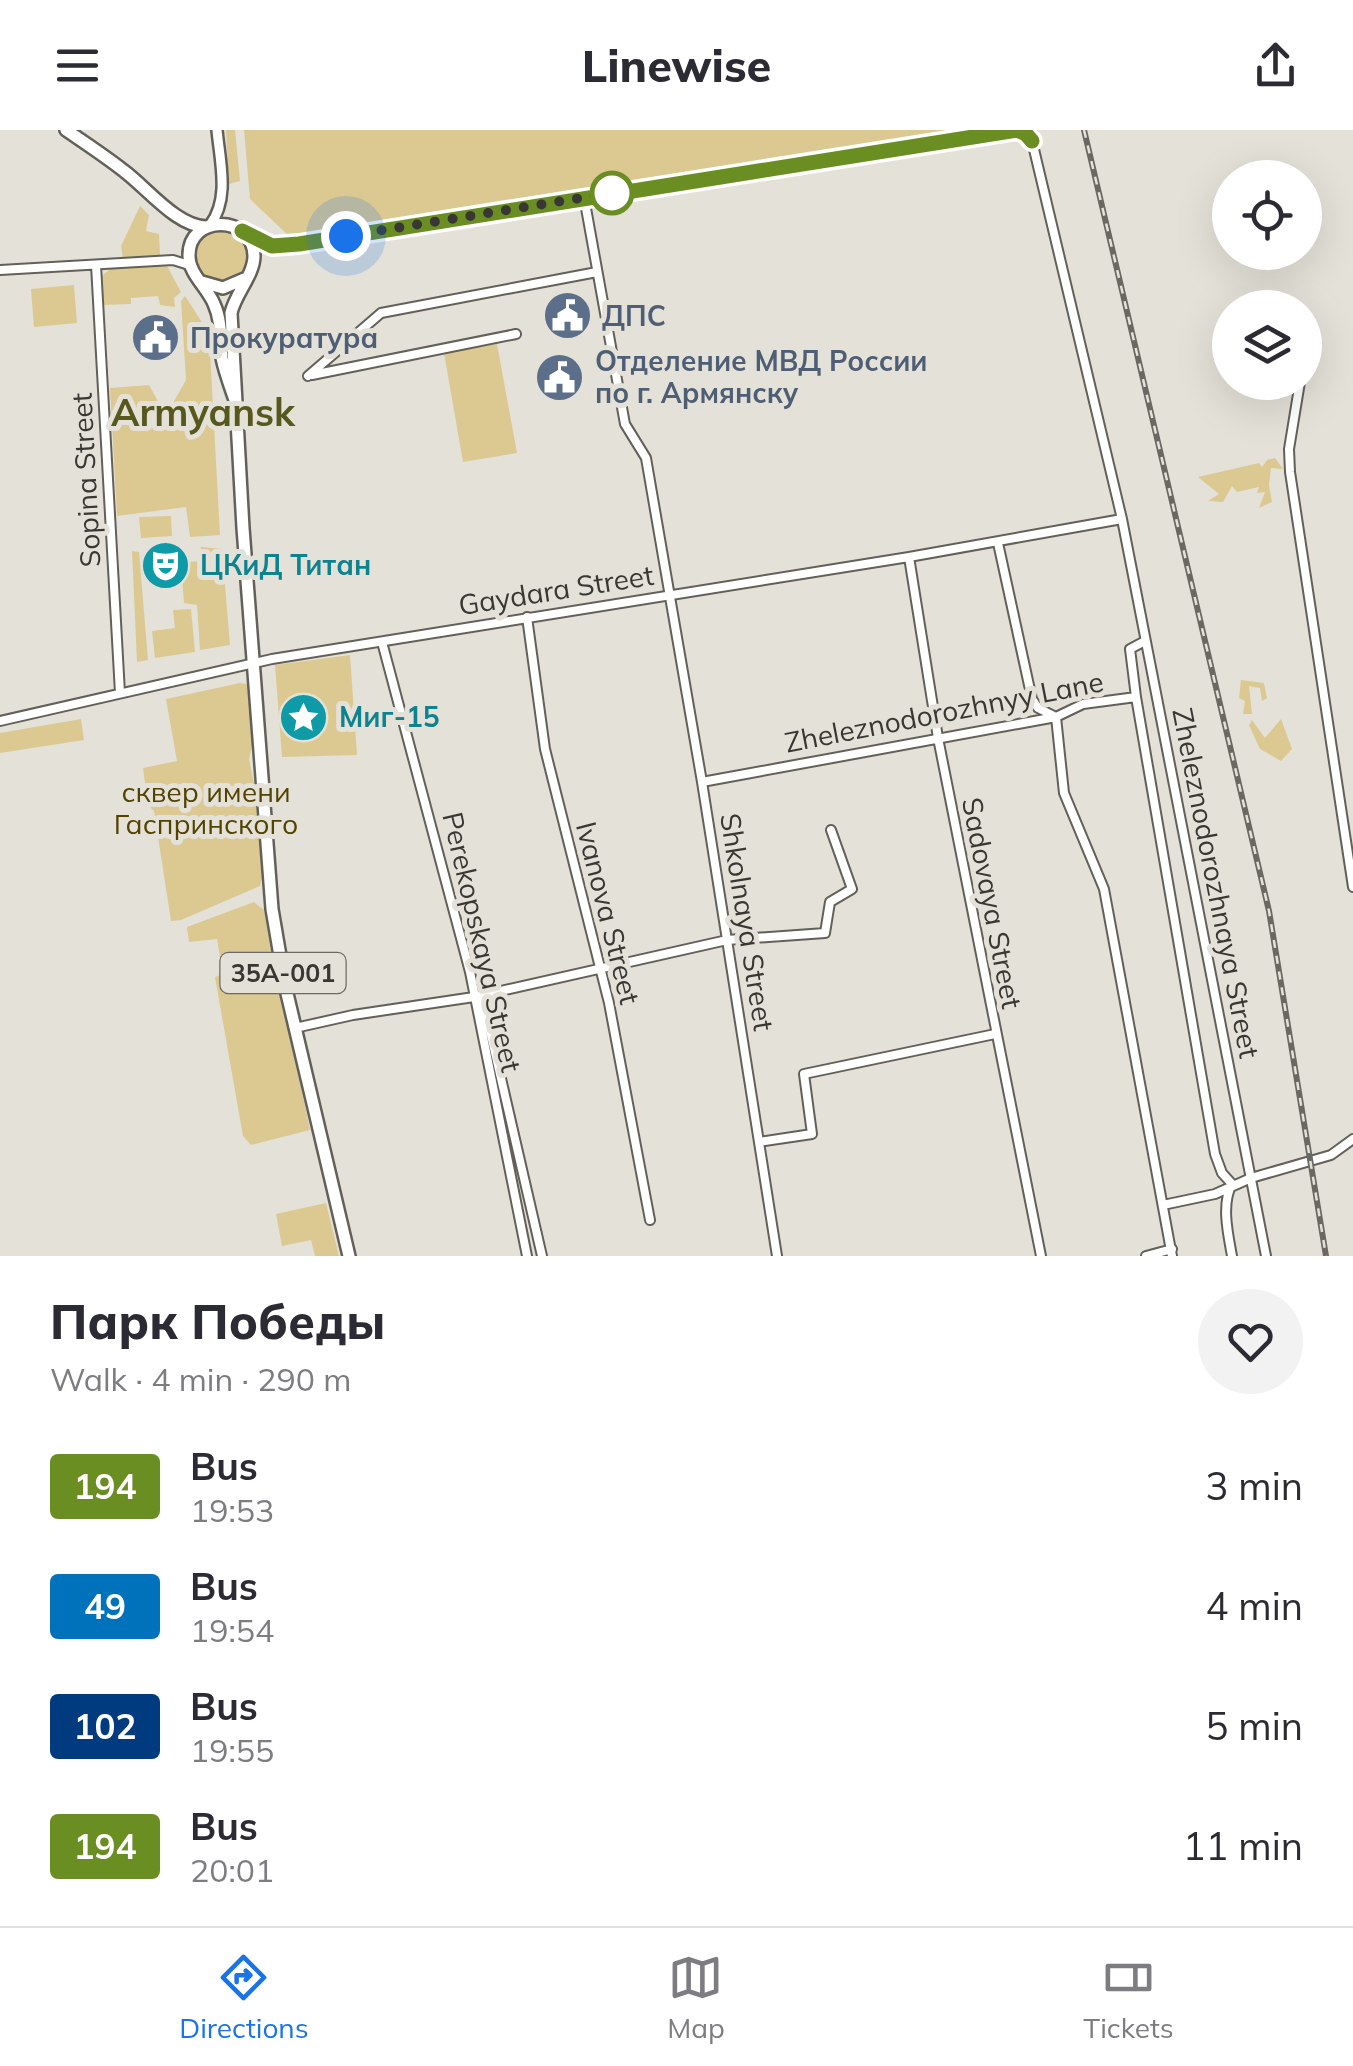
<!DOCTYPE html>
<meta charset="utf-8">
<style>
:root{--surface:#fff;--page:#f2f2f3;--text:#2b2b33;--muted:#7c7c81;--line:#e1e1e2;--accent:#1a73e8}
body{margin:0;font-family:Mulish,sans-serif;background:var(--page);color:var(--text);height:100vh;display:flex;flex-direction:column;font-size:38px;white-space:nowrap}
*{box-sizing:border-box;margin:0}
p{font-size:32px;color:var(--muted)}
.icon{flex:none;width:55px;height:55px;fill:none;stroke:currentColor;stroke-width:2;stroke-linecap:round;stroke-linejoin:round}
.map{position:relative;height:1126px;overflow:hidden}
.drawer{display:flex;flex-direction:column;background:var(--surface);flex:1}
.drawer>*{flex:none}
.badge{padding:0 20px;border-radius:8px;font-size:35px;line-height:65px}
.fabs{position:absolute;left:1212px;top:30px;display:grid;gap:20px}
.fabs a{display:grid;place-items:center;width:110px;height:110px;border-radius:50%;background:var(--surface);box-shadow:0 10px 40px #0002;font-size:50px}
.you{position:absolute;width:50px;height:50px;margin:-25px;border:8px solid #fff;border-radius:50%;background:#1a73e8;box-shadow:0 0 0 15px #1a73e833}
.map>.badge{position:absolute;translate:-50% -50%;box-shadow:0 0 0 5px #fff}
.round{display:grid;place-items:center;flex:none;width:105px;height:105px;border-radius:52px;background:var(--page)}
.overview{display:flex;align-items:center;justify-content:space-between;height:170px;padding:0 50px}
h1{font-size:48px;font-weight:800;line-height:75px}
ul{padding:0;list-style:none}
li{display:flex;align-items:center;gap:30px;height:120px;padding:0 50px}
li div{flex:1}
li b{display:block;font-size:38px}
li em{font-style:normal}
li .badge{min-width:110px;font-weight:700;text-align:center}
header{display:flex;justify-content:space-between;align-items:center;height:130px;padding:0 50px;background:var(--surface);font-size:45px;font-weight:800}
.tab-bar{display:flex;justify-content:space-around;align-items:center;height:140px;border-top:2px solid var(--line);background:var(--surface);font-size:28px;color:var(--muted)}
.tab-bar a{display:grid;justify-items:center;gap:5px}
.tab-bar .on{color:var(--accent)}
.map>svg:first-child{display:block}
</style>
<header><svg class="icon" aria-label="menu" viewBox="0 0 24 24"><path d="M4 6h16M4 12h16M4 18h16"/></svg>Linewise<svg class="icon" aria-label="share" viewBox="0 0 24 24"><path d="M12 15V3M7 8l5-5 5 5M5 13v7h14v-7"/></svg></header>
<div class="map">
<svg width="1353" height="1126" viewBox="0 0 1353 1126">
<rect width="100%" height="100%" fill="#e4e1d8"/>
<path fill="#dcc991" d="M226 0H235L240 51 229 54Z
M244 0H969L293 110 250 69Z
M140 76 149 85 146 101 159 104 160 126 123 128 121 116Z
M194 126a27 27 0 1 1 54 0a27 27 0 1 1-54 0Z
M166 134 181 162 174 168 175 177 160 175 158 166 131 168V174L101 175 100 147 113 137Z
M74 155 77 193 34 197 31 159Z
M185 166 209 203 220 405 190 407 186 377 117 386 110 258 149 255 159 273H173L186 250 181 171Z
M497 214 517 323 463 332 444 223Z
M1275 328 1283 339 1271 338 1269 355 1272 372 1259 378 1265 362 1257 363 1259 357 1237 362 1232 356 1223 372 1208 371 1219 364 1198 347 1259 333 1262 337 1267 330Z
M171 386 172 406 141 408 139 387Z
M201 417 222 419 230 515 200 520 197 475 184 473 181 433 199 431Z
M132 421 139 422 148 530 137 532Z
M191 479 195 522 155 528 152 501 175 498 173 480Z
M350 525 357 625 282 627 275 535Z
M1241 550 1264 553 1267 568 1262 571 1260 558 1249 556 1252 584H1243L1245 571 1239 568Z
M240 553 247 554 253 611 249 629 256 663 263 744 260 756 181 790 171 791 154 681 148 675 143 638 177 631 166 569Z
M81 589 84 610 0 623V603Z
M1281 589 1292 619 1281 631 1260 619 1249 595 1252 590 1265 608Z
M254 772 264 780 310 1000 251 1015 243 1006 215 847 223 844 217 809 189 812 187 797Z
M326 1073 339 1126H315L311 1110 282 1116 276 1084Z"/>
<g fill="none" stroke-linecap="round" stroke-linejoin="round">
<defs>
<path id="minor" d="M584 67 625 294 646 328 702 652 777 1126
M247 103 272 115 299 113 1017 0 1026 4 1032 11 1122 389 1266 1126
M96 135 120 563
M0 140 173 130 189 135
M1305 224 1310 205
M312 245 516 204
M308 246 381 183 597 142
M1300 252 1289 319 1290 342 1353 757
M998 413 1032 569 1038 578 1056 587 1064 663 1104 759 1172 1126
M909 427 938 608 1041 1126
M527 487 545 619 609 873 650 1090
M1145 511 1130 519 1136 567 1215 1024 1222 1043 1232 1054C1221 1074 1228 1104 1232 1126
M382 512 470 842 527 1126
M0 591 272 529 909 427 1122 389
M702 652 1056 587 1083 574 1136 567
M482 866 542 1126
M295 898 353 885 474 867 727 810 825 803 830 772 852 759 831 700
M759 1012 812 1004 804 944 995 904
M1163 1075 1215 1064 1251 1048 1331 1025 1353 1009
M1146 1126 1172 1119"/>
<path id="major" d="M210 95C230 69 220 32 217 0"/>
<path id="highway" d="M66 0C85 13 105 26 124 41 147 58 177 97 207 97
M202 152 223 158 244 149
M236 273C231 258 225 243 222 228 220 210 222 191 214 174 207 157 189 144 189 126 188 84 253 84 254 126 254 145 235 164 231 183L243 398 272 779 285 855 349 1126"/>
</defs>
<use href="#minor" stroke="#626058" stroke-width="12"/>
<use href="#major" stroke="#626058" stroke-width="14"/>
<use href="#highway" stroke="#626058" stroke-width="16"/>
<use href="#minor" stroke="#fff" stroke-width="8"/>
<use href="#major" stroke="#fff" stroke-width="9"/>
<use href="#highway" stroke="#fff" stroke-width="11"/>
<defs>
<path id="rail" d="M1084 0 1269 781 1326 1126"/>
</defs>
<use href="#rail" stroke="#6a6863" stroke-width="6"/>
<use href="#rail" stroke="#e4e1d8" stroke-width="2.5" stroke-dasharray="8" stroke-linecap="butt"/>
</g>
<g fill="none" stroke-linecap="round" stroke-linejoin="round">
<defs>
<path id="line" d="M242 101 272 116 299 114 1017 0 1026 4 1032 11"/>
</defs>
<use href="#line" stroke="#fff" stroke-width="22"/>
<use href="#line" stroke="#6b8e23" stroke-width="15"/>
<path stroke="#383733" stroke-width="10" stroke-dasharray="0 18" d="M346 106 612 63"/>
</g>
<defs>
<symbol id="civic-disc" viewBox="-11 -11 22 22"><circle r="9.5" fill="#5c6f8a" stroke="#e4e1d8"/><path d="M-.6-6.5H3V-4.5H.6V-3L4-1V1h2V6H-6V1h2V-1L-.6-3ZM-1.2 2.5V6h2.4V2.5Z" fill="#fff"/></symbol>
<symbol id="theatre-disc" viewBox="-11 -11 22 22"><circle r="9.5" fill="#0f9aa8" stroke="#e4e1d8"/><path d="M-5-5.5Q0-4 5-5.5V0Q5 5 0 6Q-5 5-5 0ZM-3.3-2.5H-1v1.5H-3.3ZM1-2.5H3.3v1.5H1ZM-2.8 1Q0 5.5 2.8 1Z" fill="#fff"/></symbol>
<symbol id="sight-disc" viewBox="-11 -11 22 22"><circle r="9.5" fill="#0f9aa8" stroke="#e4e1d8"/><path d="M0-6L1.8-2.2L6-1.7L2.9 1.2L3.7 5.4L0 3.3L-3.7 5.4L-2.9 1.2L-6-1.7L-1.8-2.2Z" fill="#fff"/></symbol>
</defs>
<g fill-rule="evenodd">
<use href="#civic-disc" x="540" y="158" width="55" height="55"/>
<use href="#civic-disc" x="128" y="180" width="55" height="55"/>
<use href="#civic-disc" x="532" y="220" width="55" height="55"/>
<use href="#theatre-disc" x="138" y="408" width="55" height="55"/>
<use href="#sight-disc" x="276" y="560" width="55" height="55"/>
</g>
<circle fill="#fff" stroke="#6b8e23" stroke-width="5" cx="612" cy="63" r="20"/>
<g text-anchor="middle" stroke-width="10" stroke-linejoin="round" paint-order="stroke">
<rect fill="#e4e1d8" stroke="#6c6a64" stroke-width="2.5" x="220.5" y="823" width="125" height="40" rx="8"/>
<g font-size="25" font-weight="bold" fill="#383733">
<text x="283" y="852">35А-001</text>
</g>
<g font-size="28" font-weight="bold" fill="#4e5e75" stroke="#e4e1d8" text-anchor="start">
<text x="602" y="196">ДПС</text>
<text x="190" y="218">Прокуратура</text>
<text x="595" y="241">Отделение МВД России<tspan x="595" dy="32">по г. Армянску</tspan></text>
</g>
<g font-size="28" fill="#383733" stroke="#e4e1d8">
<text transform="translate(86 350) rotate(-93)" y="10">Sopina Street</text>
<text transform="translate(556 460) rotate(-9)" y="10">Gaydara Street</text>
<text transform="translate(944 582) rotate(-11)" y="10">Zheleznodorozhnyy Lane</text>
<text transform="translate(1216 753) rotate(79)" y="10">Zheleznodorozhnaya Street</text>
<text transform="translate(992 773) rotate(79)" y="10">Sadovaya Street</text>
<text transform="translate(608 783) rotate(76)" y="10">Ivanova Street</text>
<text transform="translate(747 792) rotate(81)" y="10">Shkolnaya Street</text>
<text transform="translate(482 812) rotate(77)" y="10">Perekopskaya Street</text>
</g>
<g font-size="28" font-weight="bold" fill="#0d838f" stroke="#e4e1d8" text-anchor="start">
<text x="200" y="445">ЦКиД Титан</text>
<text x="339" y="597">Миг-15</text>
</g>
<g font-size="28" fill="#544200" stroke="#e4e1d8">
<text x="206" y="672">сквер имени<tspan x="206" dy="32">Гаспринского</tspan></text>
</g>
<g font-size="38" font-weight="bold" fill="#56581d" stroke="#e4e1d8">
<text x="203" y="296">Armyansk</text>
</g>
</g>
</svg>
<div class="fabs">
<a><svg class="icon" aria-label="locate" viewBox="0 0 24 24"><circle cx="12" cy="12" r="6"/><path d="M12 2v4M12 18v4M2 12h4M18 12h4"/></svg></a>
<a><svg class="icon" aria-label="layers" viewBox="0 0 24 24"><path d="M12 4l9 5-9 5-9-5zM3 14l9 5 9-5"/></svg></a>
</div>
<div class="you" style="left:346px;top:106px"></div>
</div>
<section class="drawer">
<div class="overview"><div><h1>Парк Победы</h1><p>Walk · 4 min · 290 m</p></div><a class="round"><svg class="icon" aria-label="heart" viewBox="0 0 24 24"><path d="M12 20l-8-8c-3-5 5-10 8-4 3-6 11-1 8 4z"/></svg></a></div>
<ul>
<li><span class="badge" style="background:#6b8e23;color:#fff">194</span><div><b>Bus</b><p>19:53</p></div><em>3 min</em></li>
<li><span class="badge" style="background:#0072bc;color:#fff">49</span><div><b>Bus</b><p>19:54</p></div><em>4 min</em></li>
<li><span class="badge" style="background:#003b80;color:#fff">102</span><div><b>Bus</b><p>19:55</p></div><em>5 min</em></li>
<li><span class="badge" style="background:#6b8e23;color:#fff">194</span><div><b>Bus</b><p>20:01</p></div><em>11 min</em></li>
</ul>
</section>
<nav class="tab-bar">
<a class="on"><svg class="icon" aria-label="directions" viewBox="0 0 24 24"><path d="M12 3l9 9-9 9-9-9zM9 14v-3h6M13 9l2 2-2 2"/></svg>Directions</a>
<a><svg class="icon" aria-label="map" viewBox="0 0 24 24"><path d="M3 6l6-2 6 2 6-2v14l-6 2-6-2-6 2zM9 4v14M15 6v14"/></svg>Map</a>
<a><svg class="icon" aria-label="tickets" viewBox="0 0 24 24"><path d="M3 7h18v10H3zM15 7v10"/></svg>Tickets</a>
</nav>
